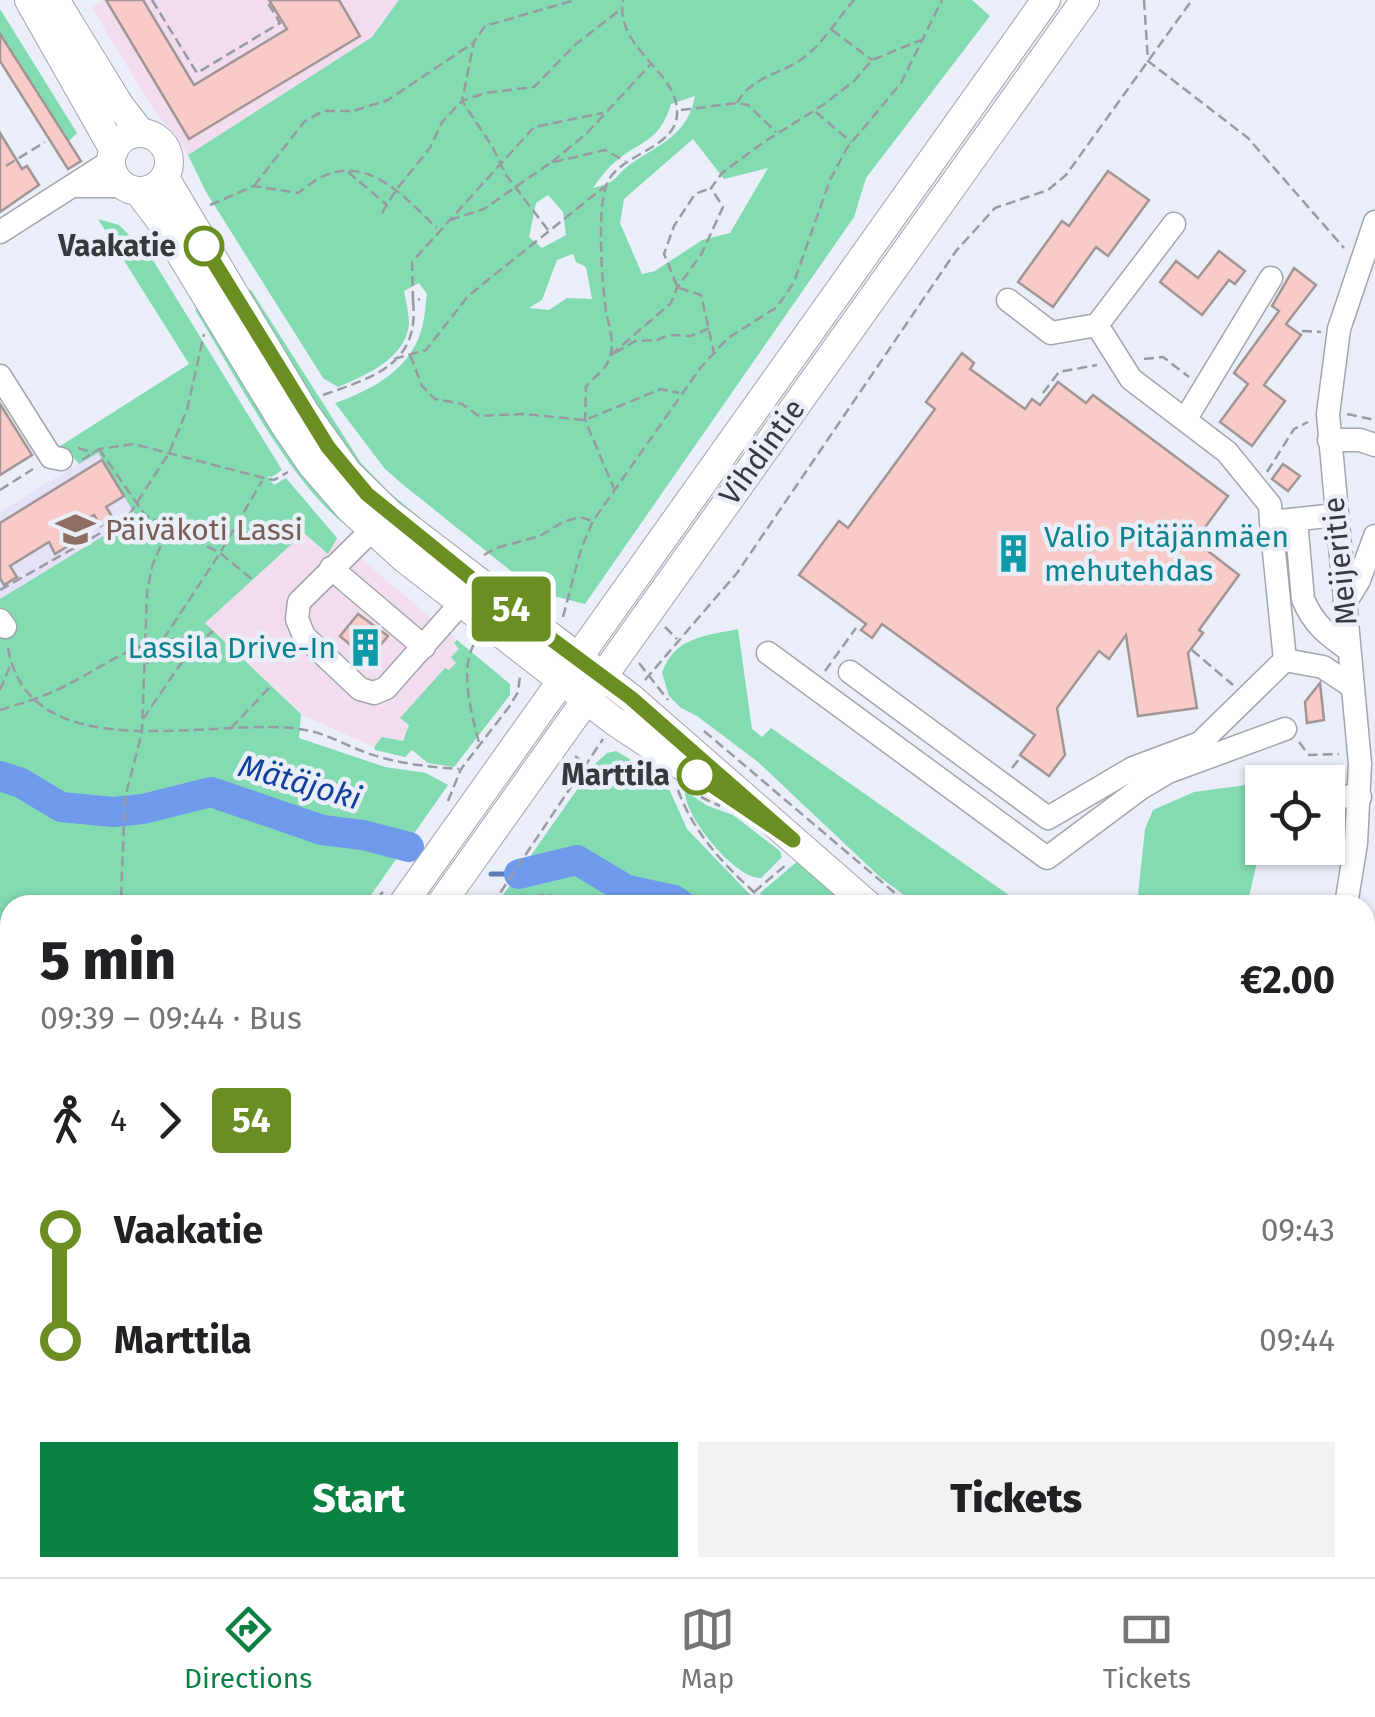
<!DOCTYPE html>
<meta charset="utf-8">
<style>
:root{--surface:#fff;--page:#f2f2f2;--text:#202124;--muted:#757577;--line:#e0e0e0;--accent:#0b8043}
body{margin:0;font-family:"Fira Sans",sans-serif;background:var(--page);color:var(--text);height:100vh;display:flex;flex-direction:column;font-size:38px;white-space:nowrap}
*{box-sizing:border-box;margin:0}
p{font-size:32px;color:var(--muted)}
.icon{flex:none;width:55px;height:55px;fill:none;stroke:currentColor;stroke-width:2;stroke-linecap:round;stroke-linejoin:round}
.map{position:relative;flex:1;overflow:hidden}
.details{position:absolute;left:0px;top:895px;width:1375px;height:682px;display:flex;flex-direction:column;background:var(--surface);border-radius:30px 30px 0 0;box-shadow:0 2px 8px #0004}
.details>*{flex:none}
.badge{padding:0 20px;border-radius:8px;font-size:35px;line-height:65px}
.tools{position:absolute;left:1245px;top:765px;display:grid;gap:20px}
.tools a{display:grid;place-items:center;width:100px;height:100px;border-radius:0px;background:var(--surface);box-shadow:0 2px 8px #0004;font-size:50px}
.map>.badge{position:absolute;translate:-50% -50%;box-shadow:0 0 0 5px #fff}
.legs{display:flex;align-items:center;gap:15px;height:110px;padding:0 40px;font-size:32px}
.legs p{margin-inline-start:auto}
.overview{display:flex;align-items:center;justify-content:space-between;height:170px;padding:0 40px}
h1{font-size:55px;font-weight:800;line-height:75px}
.cta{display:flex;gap:20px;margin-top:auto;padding:20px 40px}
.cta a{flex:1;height:115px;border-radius:0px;background:var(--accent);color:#fff;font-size:40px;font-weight:800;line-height:115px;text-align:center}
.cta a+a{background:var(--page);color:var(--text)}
ul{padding:0 40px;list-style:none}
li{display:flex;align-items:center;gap:35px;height:110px;font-size:38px}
li i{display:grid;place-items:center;width:15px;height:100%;margin:0 12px;background:currentColor}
li i::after{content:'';width:25px;height:25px;margin:-12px;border:8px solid;border-radius:50%;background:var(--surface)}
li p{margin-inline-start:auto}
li:first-child i{background:linear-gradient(#0000 50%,currentColor 0)}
li:last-child i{background:linear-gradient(currentColor 50%,#0000 0)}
.tab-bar{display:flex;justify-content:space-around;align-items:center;height:140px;border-top:2px solid var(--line);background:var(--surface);font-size:28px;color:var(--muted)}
.tab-bar a{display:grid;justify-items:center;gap:5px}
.tab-bar .selected{color:var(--accent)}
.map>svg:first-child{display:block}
</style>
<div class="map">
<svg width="1375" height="1577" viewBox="0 0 1375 1577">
<rect width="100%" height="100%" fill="#eaeef8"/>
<path fill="#f1ddee" d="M104 0H399L372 37 188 155 178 138 153 109 92 8Z
M304 533 328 553 337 538 457 640 454 644 460 649 456 663 409 725 402 741 383 737 374 747 303 715 205 623Z"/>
<path fill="#e5e1f7" d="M98 452 137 516 0 608V512Z"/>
<path fill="#82dbb1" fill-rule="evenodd" d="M399 0H972L990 16 866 178 854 217 585 604 537 592 401 483 385 469 335 403C369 391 407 372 420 334 425 322 425 307 427 294L419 283 404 291C406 301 409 314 409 324 406 358 365 376 338 387L323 378 206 192 188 155 372 37ZM695 96C688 134 662 143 632 163 614 176 619 182 593 188 599 180 606 169 615 162 642 139 659 143 671 104ZM693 139 724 179 768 168 730 233 702 240 655 271 642 274 620 223 624 199ZM548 195 563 212 566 235 542 248 529 237 536 203ZM573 254 576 262 586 267 592 299 567 298 549 310 529 308 542 300 557 260Z
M0 9 77 133 68 142 0 34Z
M98 219 119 225 151 257 282 470 272 477 267 476 274 485 286 478 337 538 328 554 304 533 205 623 301 714 299 738 385 767 426 773 448 785 364 905H10V1191L0 1182V639L15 632 0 608V599L136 516 98 453 79 464 66 449 57 448 189 364Z
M251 290 361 463 389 492 478 567 354 468 246 291Z
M201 307 348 525 347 526C290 484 234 372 195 310Z
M738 629 752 729 762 737 771 728 1023 905H917L880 877 758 762 697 716 681 708 669 696 662 673C674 637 705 636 738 629Z
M457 640 510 684V695L454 767 428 763 412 750 405 757 375 750 374 747 382 737 403 741 409 725 400 718 445 668 449 670 456 663 451 657 459 649 454 643Z
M616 751 665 780 687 829 760 905H545L528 901 525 905H496L595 764 607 753Z
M1246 785 1262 794 1260 849 1247 905H1137L1145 829 1153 810 1194 792Z
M685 791 708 806 733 815 780 851 782 857 761 878C735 879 684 816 685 791Z
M799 860 852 905H773L760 893Z
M1365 1181 1375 1186V1296L1365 1294Z
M0 1269 10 1277V1399L0 1403Z
M1365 1388 1375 1390V1499L1365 1504Z
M21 1568H367L369 1577H15Z
M489 1568H562L559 1577H491Z"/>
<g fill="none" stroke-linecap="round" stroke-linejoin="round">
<path stroke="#5e7db7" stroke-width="5" d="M491 874H519
M0 1276 5 1281"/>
<path stroke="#6f9aeb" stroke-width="30" d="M0 776 21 783 61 807 113 812 143 809 211 792 322 830 363 835 409 847
M519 874 577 860 627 890 674 900 681 905
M1365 1218 1375 1222"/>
</g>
<path fill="#f8cbc8" stroke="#a19695" stroke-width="2.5" d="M106 0H143L194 85 287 29 269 0H339L360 36 189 139Z
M0 34 81 161 68 169 0 61Z
M0 133 22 169 27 166 39 185 0 212Z
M1108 171 1149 200 1108 256 1096 247 1053 307 1018 282 1062 221 1069 226Z
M1219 251 1245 271 1235 284 1229 280 1202 315 1160 282 1176 261 1198 278Z
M1294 268 1316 285 1286 324 1301 335 1264 385 1285 401 1252 446 1220 422 1248 384 1234 373 1279 311 1272 306Z
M962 353 974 363 970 369 1025 409 1032 399 1040 405 1058 382 1086 403 1093 395 1228 496 1195 541 1239 575 1199 630 1203 633 1188 653 1197 708 1138 716 1126 635 1109 659 1099 651 1057 708 1065 755 1049 776 1020 755 1035 735 882 624 872 638 861 630 866 624 799 575 839 521 848 528 935 409 926 402Z
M0 404 32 455 0 475Z
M102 460 124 496 106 507 113 518 101 526 94 515 61 535 68 546 55 554 49 542 10 566 17 577 4 585 0 578V523Z
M1283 464 1300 476 1288 491 1272 479Z
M358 614 388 636 368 660 340 636Z
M1320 683 1324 720 1307 723 1305 702Z"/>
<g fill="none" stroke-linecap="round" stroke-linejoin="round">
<defs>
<path id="minor" d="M73 186H123
M0 232 111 161
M1008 300 1051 333 1097 325 1131 379 1227 452 1270 505 1271 522 1336 515
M1097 325 1174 224
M0 376 51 457 61 459
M1185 420 1271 278
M1329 440H1360L1375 445
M383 519 299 602 297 619 304 636 360 689 374 693 386 688 462 602
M1296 520 1303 599C1313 624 1328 635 1349 650
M1271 522 1285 660
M331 568 424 647
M1344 605 1359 580 1375 536
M0 620 5 627
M768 653 1047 858 1141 788 1168 772 1285 729
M1285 660 1323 667 1353 687
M850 672 1048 818 1133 768 1200 743 1285 660
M1328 796 1360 797
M1346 905 1356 843 1360 764 1328 414 1339 329 1375 222
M1365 1025 1375 998
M1365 1052 1375 1056
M1365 1304 1375 1305
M1365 1516 1375 1510
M476 1568 478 1577
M1072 1568 1134 1577
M1217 1577 1257 1568"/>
<path id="major" d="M29 0 114 150
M55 0 120 106 141 133
M111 162a29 29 0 1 1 58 0a29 29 0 1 1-58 0Z
M165 178 304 411 348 473 389 513 631 698 868 905
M138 191 160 220 284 424 312 465 350 509 405 559 614 721 696 775
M402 905 1046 0
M440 905 1085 0
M1365 1139 1375 1145
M0 1508 10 1492
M0 1567 10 1551"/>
</defs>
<use href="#minor" stroke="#a2a6af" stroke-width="25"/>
<use href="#major" stroke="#a2a6af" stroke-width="30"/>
<path stroke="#989ba2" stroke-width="2.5" stroke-dasharray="10 5" stroke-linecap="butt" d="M152 0 197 73 280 23 266 0
M1144 0 1148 61 1248 138 1344 248
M832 30 872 60
M737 103C753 74 784 75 807 55 826 39 838 18 854 0
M681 110 737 103 748 105 776 132
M816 112 851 142
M552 162 587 133 651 64
M6 166 45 142
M348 172 387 205
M254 186 304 122 323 111H353L388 100 473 43
M210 205 254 186 298 193C306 187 316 179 326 175 372 157 407 200 437 228
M382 213 396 190 430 148 442 122 462 101 485 93 534 87 576 44 620 10
M450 220 484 209 550 163 605 150 625 161
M548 230 506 175 492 146 462 101 474 42 485 26 575 0
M677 286 664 254 674 226 695 194 711 188
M679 288 701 295 714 353
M413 301 412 262 534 127 603 113
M1302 331 1321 332
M615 353 635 341 657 340 669 335 691 336 710 328
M410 355 422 386 435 399 462 404 479 416 523 414 585 420 661 389 679 393
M611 355 671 303 677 288 702 253 723 207 711 188 722 173 764 142 823 105 854 81 872 60 921 40
M394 359 426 350 468 296 604 187
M1144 359 1163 357 1189 377
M1043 393 1059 372 1097 365
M323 395C373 377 420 365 413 301L420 299
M1347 414 1375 420
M78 448 94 453
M99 449 145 515 220 553 253 580
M82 460 99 449 134 444 264 478 274 480 288 472
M1267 472 1294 429 1308 422
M0 490 33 469
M615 491 585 420 586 387C592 379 602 372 607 364 617 347 609 329 606 311 602 285 596 203 608 181 623 153 676 148 677 114 679 71 615 50 623 0
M484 555 496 548 540 536 563 522 580 517 592 521
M0 590 127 518 169 453 187 410 204 334
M563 617 581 549 593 521 701 367 728 338 777 307 794 282 830 180 847 148 901 83 942 0
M665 627 677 639
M474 644C459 672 472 714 479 743
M8 648C30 775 220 714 305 730 325 733 343 744 362 751 392 763 428 767 459 769
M1192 650 1233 685
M639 663 668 700
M147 664 220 553 262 481
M825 671 856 628
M645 680 737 573 956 251 995 208 1048 190 1066 175 1192 0
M0 690 10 666
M0 710C20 704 40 698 59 689 113 663 137 634 203 639
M143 719 186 656 213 631
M231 728 271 686
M704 731 909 905
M1299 742 1309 755 1339 754
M575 756 587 765
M1012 768 1020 758
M678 790C695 837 731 873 769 905
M701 797 720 806
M448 801 461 769 509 707 518 692 520 676
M754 892 787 864
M122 897 144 905
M109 905 121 897 125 798 142 732 147 592 152 566 168 529
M369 905 383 892
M492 905 603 739
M505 905 546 894 576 905
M0 964 10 959
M0 1091 10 1083
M1365 1173 1375 1177
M0 1303 10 1291
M0 1409 10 1439
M44 1568 46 1577
M241 1577 245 1568
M511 1577 515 1568"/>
<use href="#minor" stroke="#fff" stroke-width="22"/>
<use href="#major" stroke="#fff" stroke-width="28"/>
</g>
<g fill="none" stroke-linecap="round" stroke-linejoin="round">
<defs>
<path id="line-1" d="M204 246 328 447 367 494 488 592 631 698 793 840 697 775"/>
</defs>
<use href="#line-1" stroke="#fff" stroke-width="22"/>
<use href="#line-1" stroke="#6b8e23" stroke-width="15"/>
</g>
<defs>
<symbol id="school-bare" viewBox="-9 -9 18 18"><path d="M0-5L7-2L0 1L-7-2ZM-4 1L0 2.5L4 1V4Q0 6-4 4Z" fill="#8d6e63" stroke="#eaeef8" stroke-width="2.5" paint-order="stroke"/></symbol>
<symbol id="building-bare" viewBox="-9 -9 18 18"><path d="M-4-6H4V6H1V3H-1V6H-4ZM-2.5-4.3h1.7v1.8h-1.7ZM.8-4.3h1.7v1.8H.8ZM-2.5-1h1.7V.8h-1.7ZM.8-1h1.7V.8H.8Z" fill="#0f9aa8" stroke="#eaeef8" stroke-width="2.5" paint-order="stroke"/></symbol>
</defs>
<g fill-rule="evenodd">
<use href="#school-bare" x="48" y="502" width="55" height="55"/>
<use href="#building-bare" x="986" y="526" width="55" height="55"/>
<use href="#building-bare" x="338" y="620" width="55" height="55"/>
</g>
<g fill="#fff" stroke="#6b8e23" stroke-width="5">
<circle cx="204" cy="246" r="18"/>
<circle cx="697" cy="775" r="18"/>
</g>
<g text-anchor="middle" stroke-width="9" stroke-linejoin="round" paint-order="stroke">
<g font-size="30" font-weight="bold" fill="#38393d" stroke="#eaeef8" text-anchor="end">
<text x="176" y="256">Vaakatie</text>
<text x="670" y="785">Marttila</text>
</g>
<g font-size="30" fill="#38393d" stroke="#eaeef8">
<text transform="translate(762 452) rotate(-54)" y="10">Vihdintie</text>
<text transform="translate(1340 561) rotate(-96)" y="10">Meijeritie</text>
</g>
<g font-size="30" fill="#785e54" stroke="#eaeef8" text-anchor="start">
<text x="105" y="540">Päiväkoti Lassi</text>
</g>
<g font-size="30" fill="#0d838f" stroke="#eaeef8" text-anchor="start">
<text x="1044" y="547">Valio Pitäjänmäen<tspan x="1044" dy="34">mehutehdas</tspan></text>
<text x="336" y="658" text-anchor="end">Lassila Drive-In</text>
</g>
<g font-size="32" font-style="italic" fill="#133f9c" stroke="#eaeef8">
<text transform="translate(300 782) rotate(16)" y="11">Mätäjoki</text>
</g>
</g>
</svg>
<div class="tools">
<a><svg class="icon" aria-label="locate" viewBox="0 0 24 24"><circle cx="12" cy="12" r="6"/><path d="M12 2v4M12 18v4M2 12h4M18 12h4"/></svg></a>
</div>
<b class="badge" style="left:511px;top:609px;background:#6b8e23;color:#fff">54</b>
<section class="details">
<div class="overview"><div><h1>5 min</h1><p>09:39 – 09:44 · Bus</p></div><b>€2.00</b></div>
<div class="legs"><svg class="icon" aria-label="walk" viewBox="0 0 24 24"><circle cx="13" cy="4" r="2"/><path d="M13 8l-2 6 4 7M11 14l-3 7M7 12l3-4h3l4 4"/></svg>4<svg class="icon" aria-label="forward" viewBox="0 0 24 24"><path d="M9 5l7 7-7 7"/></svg><b class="badge" style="background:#6b8e23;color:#fff">54</b></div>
<ul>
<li><i style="color:#6b8e23"></i><b>Vaakatie</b><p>09:43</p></li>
<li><i style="color:#6b8e23"></i><b>Marttila</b><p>09:44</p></li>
</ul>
<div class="cta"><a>Start</a><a>Tickets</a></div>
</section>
</div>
<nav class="tab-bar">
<a class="selected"><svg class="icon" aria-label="directions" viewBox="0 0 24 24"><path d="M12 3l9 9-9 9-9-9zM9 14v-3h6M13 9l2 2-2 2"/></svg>Directions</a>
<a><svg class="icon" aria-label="map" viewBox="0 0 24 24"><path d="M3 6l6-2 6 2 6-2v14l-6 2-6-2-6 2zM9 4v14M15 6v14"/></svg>Map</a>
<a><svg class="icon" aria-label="tickets" viewBox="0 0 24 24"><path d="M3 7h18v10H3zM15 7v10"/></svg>Tickets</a>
</nav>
